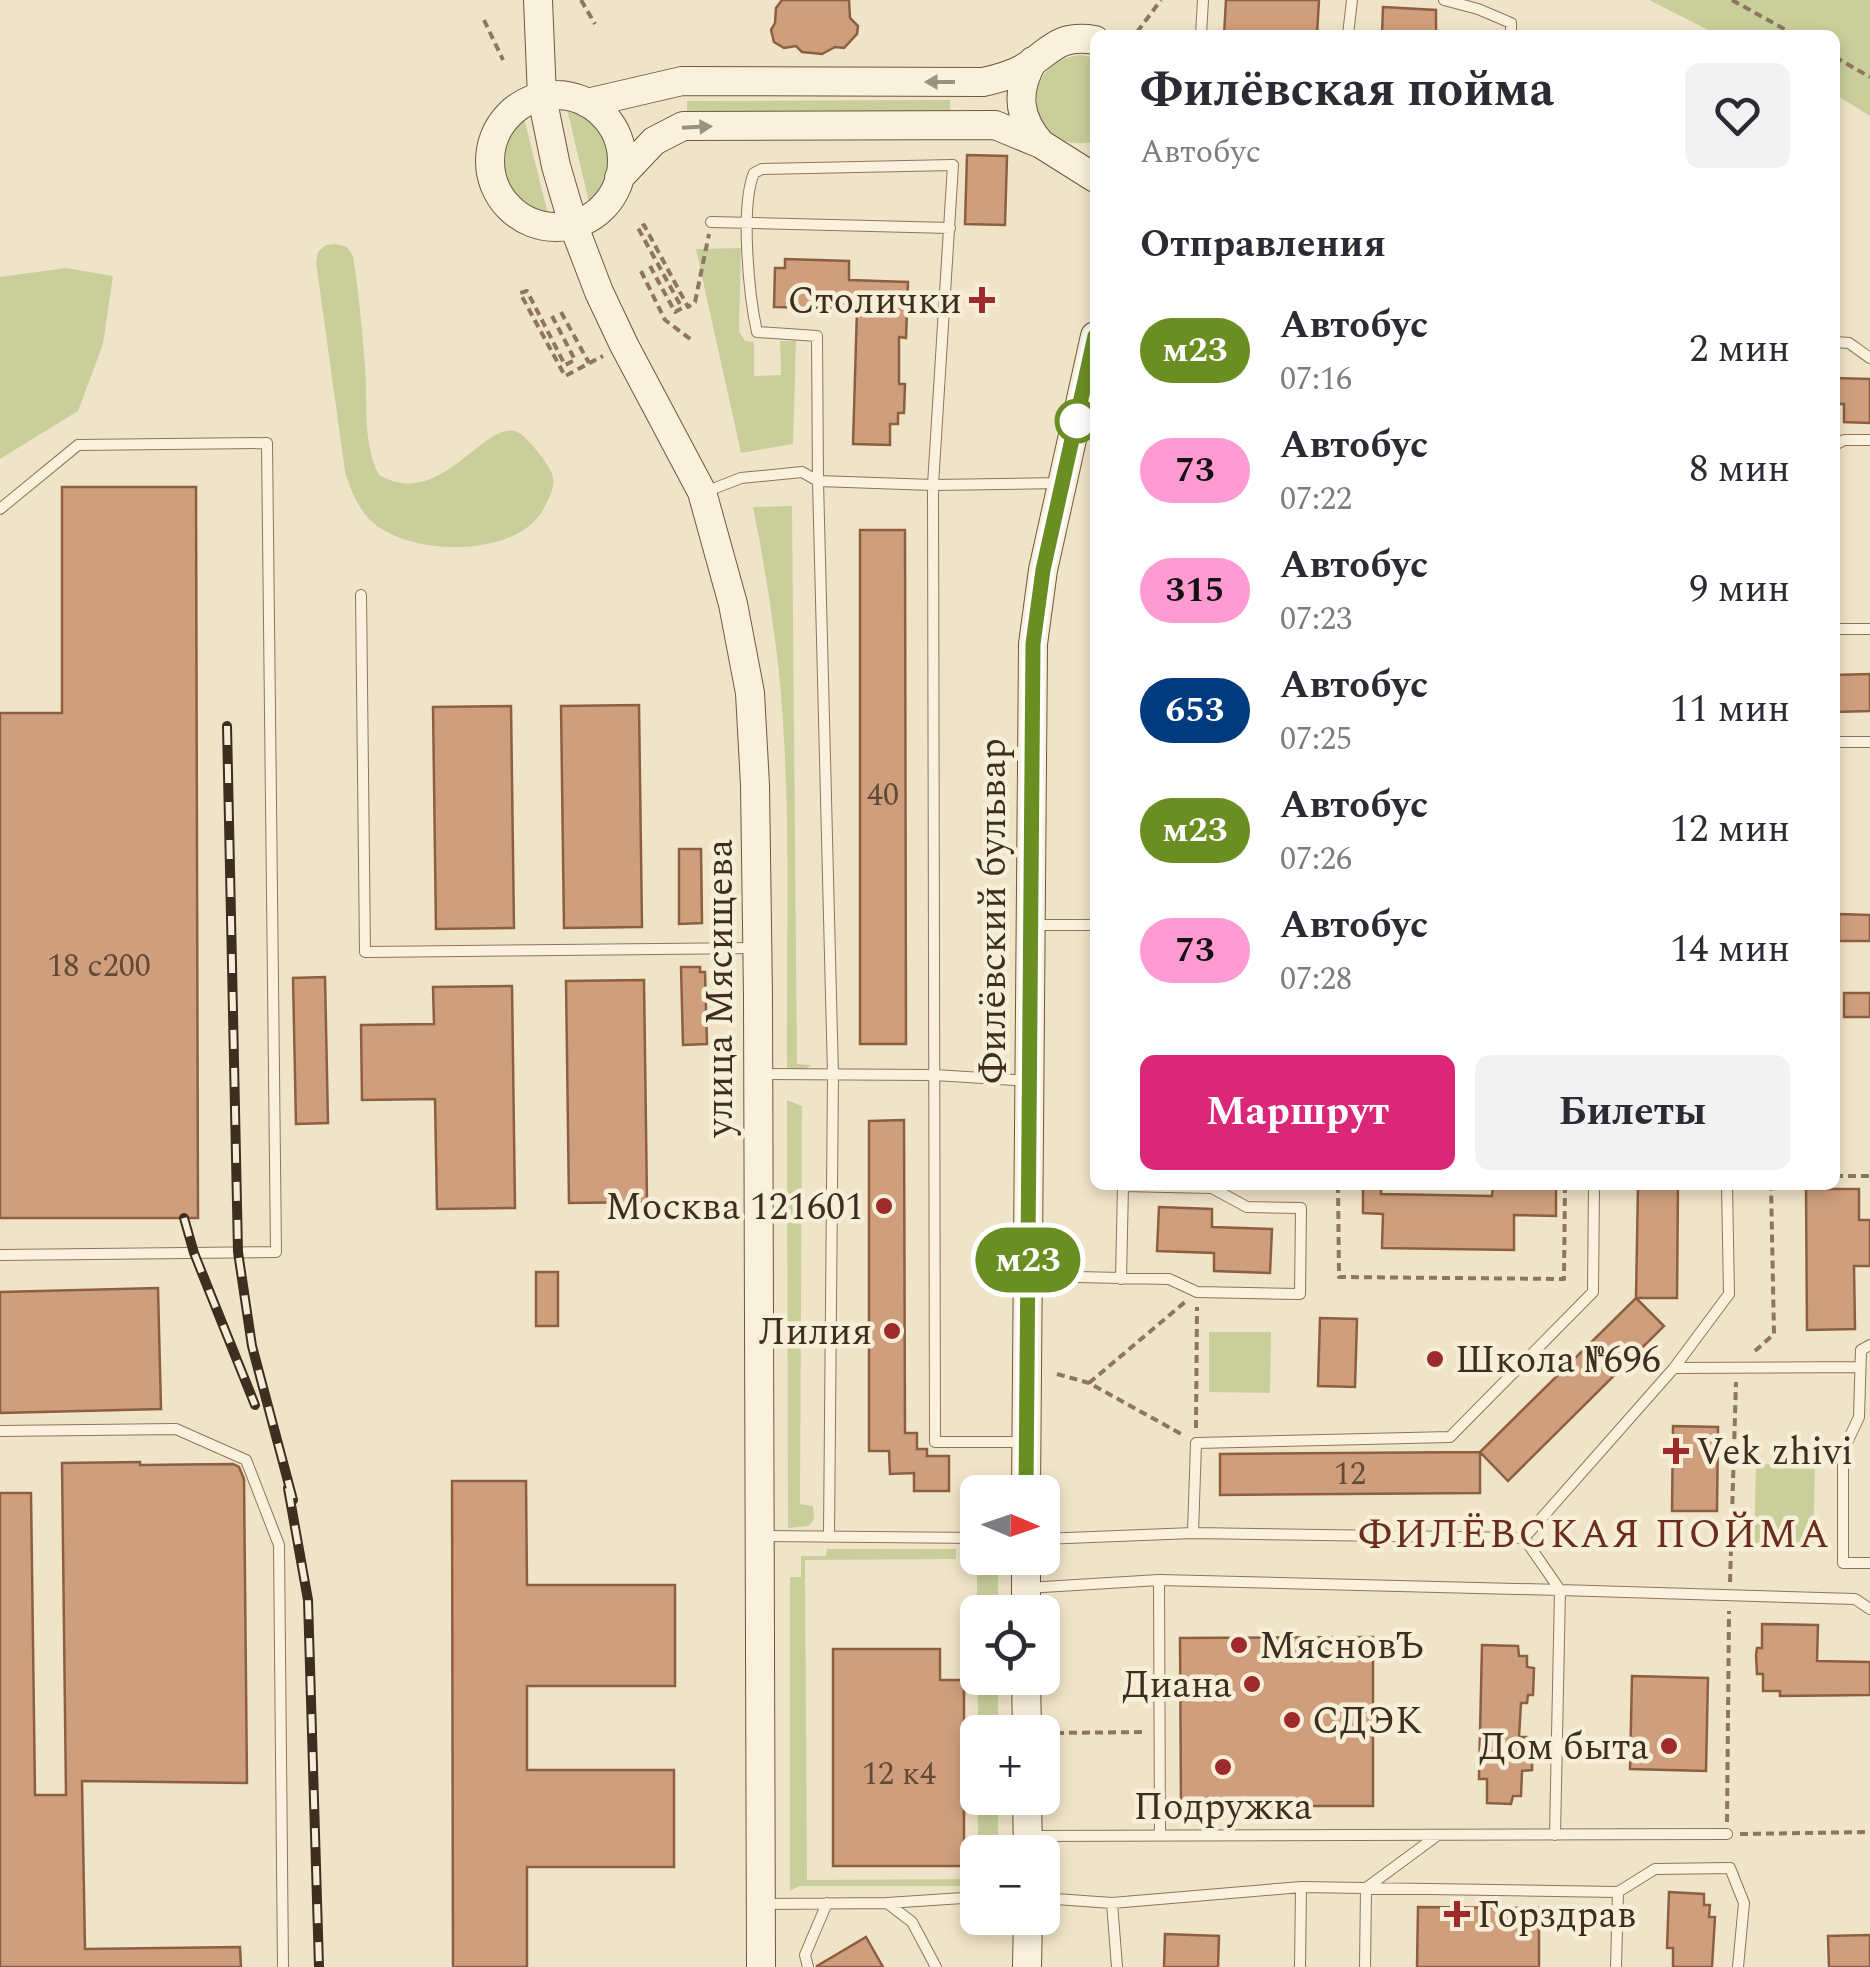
<!DOCTYPE html>
<html lang="ru">
<meta charset="utf-8">
<style>
:root{--surface:#fff;--page:#f2f2f3;--text:#2b2b33;--muted:#7c7c81;--accent:#db2777}
body{margin:0;font-family:Spectral,serif;background:var(--page);color:var(--text);height:100vh;display:flex;flex-direction:column;font-size:38px;white-space:nowrap}
*{box-sizing:border-box;margin:0}
p{font-size:32px;color:var(--muted)}
.icon{flex:none;width:55px;height:55px;fill:none;stroke:currentColor;stroke-width:2;stroke-linecap:round;stroke-linejoin:round}
.map{position:relative;flex:1;overflow:hidden}
.sheet{position:absolute;left:1090px;top:30px;width:750px;height:1160px;display:flex;flex-direction:column;background:var(--surface);border-radius:15px;box-shadow:0 5px 15px #0003}
.sheet>*{flex:none}
.badge{padding:0 20px;border-radius:32px;font-size:35px;line-height:65px}
.needle{width:65px;rotate:92deg}
.buttons{position:absolute;left:960px;top:1475px;display:grid;gap:20px}
.buttons a{display:grid;place-items:center;width:100px;height:100px;border-radius:15px;background:var(--surface);box-shadow:0 5px 15px #0003;font-size:50px}
.map>.badge{position:absolute;translate:-50% -50%;box-shadow:0 0 0 5px #fff}
h2{padding:0 50px;font-size:38px;line-height:90px}
.round{display:grid;place-items:center;flex:none;width:105px;height:105px;border-radius:15px;background:var(--page)}
.summary{display:flex;align-items:center;justify-content:space-between;height:170px;padding:0 50px}
h1{font-size:48px;font-weight:700;line-height:75px}
.action{display:flex;gap:20px;margin-top:auto;padding:20px 50px}
.action a{flex:1;height:115px;border-radius:15px;background:var(--accent);color:#fff;font-size:40px;font-weight:700;line-height:115px;text-align:center}
.action a+a{background:var(--page);color:var(--text)}
ul{padding:0;list-style:none}
li{display:flex;align-items:center;gap:30px;height:120px;padding:0 50px}
li div{flex:1}
li b{display:block;font-size:38px}
li em{font-style:normal}
li .badge{min-width:110px;font-weight:700;text-align:center}
.map>svg:first-child{display:block}
</style>
<div class="map">
<svg width="1870" height="1967" viewBox="0 0 1870 1967">
<rect width="100%" height="100%" fill="#f0e4c8"/>
<path fill="#c9cf9b" d="M1649 0H1870V116L1835 94V35H1718Z
M1081 55 1095 58V141C1029 159 1011 62 1081 55Z
M950 100V114L687 115V101Z
M567 109C610 122 622 171 589 202Z
M524 118 548 214C501 202 490 150 524 118Z
M336 244 347 247 353 256C359 293 362 329 365 366 368 401 362 443 379 475 441 510 480 424 515 431 522 433 527 440 532 445 540 454 550 466 553 477 555 487 549 498 545 506 521 559 407 558 369 519 357 506 350 488 345 472L316 262 318 252 326 245Z
M741 248 739 331 745 341 754 342V376L781 375 780 341H796L793 444 741 453 696 249Z
M66 268 113 276 103 344 78 411 0 459V277Z
M792 506 797 1064 811 1065 804 1071H787C786 939 792 804 779 673 773 617 764 562 753 507Z
M787 1100 802 1106 800 1504 813 1506 814 1519 809 1526 788 1528Z
M1209 1332H1271L1270 1393 1209 1392Z
M1756 1464 1815 1465 1813 1548 1754 1549Z
M977 1542 978 1558H998V1612H978L977 1643V1571H969V1545Z
M827 1549H956V1559L805 1560 807 1880 977 1879V1886H799L790 1891V1577H801V1556H826Z
M978 1678H998V1732H978Z
M978 1798H998V1852H978Z"/>
<path fill="#cf9f7d" stroke="#8d5f41" stroke-width="2.5" d="M782 0H849L850 18 858 26 857 34 844 48 835 47 822 54 802 52 796 46 784 48 774 42 771 30 775 23 776 8Z
M1226 0H1319L1317 35H1224Z
M1383 7 1436 10V35H1382Z
M967 155 1007 156 1005 225 965 224Z
M785 259 849 261V280L908 282 906 338 899 337V384H905L904 413H898V424H890V445L853 444 857 309 774 307 775 268H785Z
M1835 378 1870 379V423L1844 422V404H1835Z
M62 487H196L198 1218H0V713H62Z
M860 530H905L906 1044H860Z
M1870 674V711L1835 712V675Z
M639 705 642 927 564 928 561 706Z
M511 706 514 928 436 929 433 707Z
M679 849H701L702 923 679 924Z
M1839 914 1870 915V941H1839Z
M681 967H700V972H705L707 1044 683 1045Z
M325 977 328 1123 296 1124 293 978Z
M644 980 647 1202 569 1203 566 981Z
M512 986 515 1208 437 1209 435 1099 362 1100 361 1025 434 1024 433 987Z
M1844 993H1870V1017H1844Z
M904 1120 905 1433H917V1449H927V1456H949V1491H914V1473L890 1474 889 1451H869V1121Z
M1363 1185H1381V1194L1492 1196 1493 1185H1556V1216L1514 1215V1250L1382 1248 1383 1214 1363 1213Z
M1638 1185H1678L1677 1298H1636Z
M1806 1189H1859V1220H1870V1266H1854L1855 1329 1807 1330Z
M1159 1207 1212 1209V1227L1272 1229 1270 1273 1214 1271V1253L1157 1251Z
M536 1272H558V1326H536Z
M158 1288 161 1409 0 1413V1292Z
M1636 1298 1664 1326 1508 1481 1480 1452Z
M1320 1318 1357 1319 1355 1387 1318 1386Z
M1673 1426 1718 1427 1717 1511H1672Z
M1480 1452V1493L1220 1495V1454Z
M140 1462V1465L233 1464 239 1467 244 1479 247 1783 82 1781 85 1949 240 1947 241 1967H0V1493H31L35 1795H66L62 1463Z
M452 1481H526L527 1585H675V1686H527V1770H674V1867H527V1967H453Z
M1762 1624 1818 1625 1817 1661 1870 1662V1695L1780 1696V1691H1763V1674H1757L1756 1655 1757 1648H1762Z
M1373 1637V1806H1181L1180 1638Z
M1482 1645 1518 1646 1519 1656H1527V1667L1534 1668 1533 1695H1528L1527 1703H1521L1519 1737H1527V1745L1532 1746V1770L1522 1771 1521 1796H1513L1511 1804 1487 1803V1779H1479Z
M833 1649H940V1680H964V1866H833Z
M1632 1676 1708 1678 1706 1771 1630 1769Z
M1669 1892 1704 1894V1905H1710L1709 1917H1715L1712 1967H1673V1948H1667Z
M1418 1907 1539 1908V1967H1417Z
M1165 1934 1219 1936 1218 1967H1164Z
M1870 1935V1967H1829L1828 1936Z
M866 1937 883 1967H817V1966Z"/>
<g fill="none" stroke-linecap="round" stroke-linejoin="round">
<defs>
<path id="lane" d="M1444 0 1478 9 1511 23V35
M1201 35 1203 0
M1348 35 1352 0
M711 222 950 228
M1835 342 1849 343 1870 358
M1835 445 1844 440H1870
M705 492 741 478 802 472 818 481 933 485 953 165 762 169 754 173C740 206 749 296 757 332L817 336 818 481 833 1075 829 1535
M0 509 78 445 267 443 276 1252 0 1255
M361 595 365 952 756 948
M1835 629H1870
M1835 742H1870
M1031 925H1095
M760 1074 935 1075 1028 1081
M1029 1276 1169 1279 1197 1292 1300 1294 1301 1208 1247 1207 1212 1188 1123 1186 1121 1279
M1870 1345 1861 1350 1859 1417 1843 1451V1563H1870
M1674 1368 1729 1294 1727 1185
M0 1431 176 1429 246 1460 279 1545 283 1967
M1026 1442H935L933 485 1061 483
M1193 1533 1196 1443 1450 1437 1593 1292 1594 1185
M764 1536 978 1538
M1524 1538 1560 1590 1855 1599 1870 1609
M1042 1539 1193 1533 1524 1538 1674 1368 1860 1367
M1159 1580 1160 1836
M1026 1588 1159 1580 1560 1590 1555 1835
M1028 1836 1727 1834
M1618 1892 1655 1869 1730 1868 1744 1903 1738 1967
M1042 1898 1112 1903 1301 1887 1618 1892 1616 1967
M887 1903 912 1922 936 1967
M1112 1903 1117 1967
M764 1904 887 1903 978 1897
M808 1967 805 1955 827 1903
M1300 1967 1301 1887
M1365 1967 1366 1888 1438 1835"/>
<path id="secondary" d="M538 0 542 97 556 166 573 224 599 292 624 345 702 492 733 604 750 693 755 785 758 996 761 1967
M1033 61C1015 92 1018 118 1041 144
M490 161a66 66 0 1 1 132 0a66 66 0 1 1-132 0Z
M587 103 682 81 983 82C997 79 1009 76 1022 69 1051 52 1056 34 1095 40
M619 178 654 141 683 126 995 125 1041 144 1095 178
M1026 1492 1033 644 1043 570 1095 336
M1026 1558V1612
M1026 1678 1027 1732
M1027 1798 1028 1852
M1027 1967 1028 1918"/>
</defs>
<use href="#lane" stroke="#8d765c" stroke-width="12"/>
<use href="#secondary" stroke="#6f573f" stroke-width="30"/>
<path stroke="#8d765c" stroke-width="4" stroke-dasharray="8 5" stroke-linecap="butt" d="M581 0 595 24
M1732 0 1795 35
M484 20 503 60
M1137 32 1161 0
M1835 57 1870 77
M650 266 675 312 682 308 638 228 644 225 688 307 695 302 709 234
M641 271 665 320 693 341
M561 312 589 363
M552 316 575 360 565 365 527 291 520 293 565 376 603 356
M1835 1176H1870
M1338 1185 1339 1277 1564 1279 1565 1185
M1755 1351 1774 1334 1771 1185
M1057 1374 1089 1383 1183 1435
M1089 1383 1185 1302
M1196 1428 1197 1307
M1730 1582 1736 1382
M1056 1733 1146 1732
M1727 1822 1729 1611
M1740 1834 1870 1832"/>
<use href="#lane" stroke="#faf1dc" stroke-width="10"/>
<use href="#secondary" stroke="#faf1dc" stroke-width="28"/>
<defs>
<path id="rail" d="M227 726 238 1252 252 1346 293 1500
M184 1218 194 1253 255 1405
M288 1488 308 1600 319 1967"/>
</defs>
<use href="#rail" stroke="#3d2e20" stroke-width="10"/>
<use href="#rail" stroke="#f7eed8" stroke-width="6" stroke-dasharray="19" stroke-linecap="butt"/>
</g>
<defs><path id="oneway-solid" d="M-6-.8H1V-3.2L6.5 0L1 3.2V.8H-6Z" transform="scale(2.5)"/></defs>
<g fill="#9c907e">
<use href="#oneway-solid" transform="translate(940 82) rotate(-180)"/>
<use href="#oneway-solid" transform="translate(697 127) rotate(-3)"/>
</g>
<g fill="none" stroke-linecap="round" stroke-linejoin="round">
<defs>
<path id="line" d="M1026 1492 1033 644 1043 570 1095 336"/>
</defs>
<use href="#line" stroke="#fff" stroke-width="22"/>
<use href="#line" stroke="#6b8e23" stroke-width="15"/>
</g>
<g fill="#9e2a2b" stroke="#f7eed8" stroke-width="4">
<path d="M977 285h10v10h10v10h-10v10h-10v-10h-10v-10h10z"/>
<circle cx="884" cy="1206" r="10"/>
<circle cx="892" cy="1331" r="10"/>
<circle cx="1435" cy="1359" r="10"/>
<path d="M1671 1436h10v10h10v10h-10v10h-10v-10h-10v-10h10z"/>
<circle cx="1239" cy="1645" r="10"/>
<circle cx="1252" cy="1684" r="10"/>
<circle cx="1292" cy="1720" r="10"/>
<circle cx="1669" cy="1746" r="10"/>
<circle cx="1223" cy="1767" r="10"/>
<path d="M1452 1899h10v10h10v10h-10v10h-10v-10h-10v-10h10z"/>
</g>
<circle fill="#fff" stroke="#6b8e23" stroke-width="5" cx="1077" cy="421" r="20"/>
<g text-anchor="middle" stroke-width="9" stroke-linejoin="round" paint-order="stroke">
<g font-size="32" fill="#624a37">
<text x="883" y="805">40</text>
<text x="99" y="976">18 с200</text>
<text x="1350" y="1484">12</text>
<text x="899" y="1784">12 к4</text>
</g>
<g font-size="38" fill="#3d2e20" stroke="#f7eed8" text-anchor="end">
<text x="962" y="313">Столички</text>
<text x="864" y="1219">Москва 121601</text>
<text x="872" y="1344">Лилия</text>
<text x="1455" y="1372" text-anchor="start">Школа №696</text>
<text x="1696" y="1464" text-anchor="start">Vek zhivi</text>
<text x="1259" y="1658" text-anchor="start">МясновЪ</text>
<text x="1232" y="1697">Диана</text>
<text x="1312" y="1733" text-anchor="start">СДЭК</text>
<text x="1649" y="1759">Дом быта</text>
<text x="1223" y="1819" text-anchor="middle">Подружка</text>
<text x="1477" y="1927" text-anchor="start">Горздрав</text>
</g>
<g font-size="38" fill="#3d2e20" stroke="#f7eed8">
<text transform="translate(992 911) rotate(-90)" y="13">Филёвский бульвар</text>
<text transform="translate(719 988) rotate(-90)" y="13">улица Мясищева</text>
</g>
<g font-size="40" letter-spacing="2.5" fill="#6b2e1e" stroke="#f7eed8">
<text x="1595" y="1547">ФИЛЁВСКАЯ ПОЙМА</text>
</g>
</g>
</svg>
<div class="buttons">
<a><svg class="needle" viewBox="-14 -14 28 28"><path d="M0-13l5 13h-10z" fill="#e53935"/><path d="M0 13l5-13h-10z" fill="#7c7c81"/></svg></a>
<a><svg class="icon" aria-label="locate" viewBox="0 0 24 24"><circle cx="12" cy="12" r="6"/><path d="M12 2v4M12 18v4M2 12h4M18 12h4"/></svg></a>
<a>+</a>
<a>−</a>
</div>
<b class="badge" style="left:1028px;top:1260px;background:#6b8e23;color:#fff">м23</b>
<section class="sheet">
<div class="summary"><div><h1>Филёвская пойма</h1><p>Автобус</p></div><a class="round"><svg class="icon" aria-label="heart" viewBox="0 0 24 24"><path d="M12 20l-8-8c-3-5 5-10 8-4 3-6 11-1 8 4z"/></svg></a></div>
<h2>Отправления</h2>
<ul>
<li><span class="badge" style="background:#6b8e23;color:#fff">м23</span><div><b>Автобус</b><p>07:16</p></div><em>2 мин</em></li>
<li><span class="badge" style="background:#ff9ad2;color:#111">73</span><div><b>Автобус</b><p>07:22</p></div><em>8 мин</em></li>
<li><span class="badge" style="background:#ff9ad2;color:#111">315</span><div><b>Автобус</b><p>07:23</p></div><em>9 мин</em></li>
<li><span class="badge" style="background:#003b80;color:#fff">653</span><div><b>Автобус</b><p>07:25</p></div><em>11 мин</em></li>
<li><span class="badge" style="background:#6b8e23;color:#fff">м23</span><div><b>Автобус</b><p>07:26</p></div><em>12 мин</em></li>
<li><span class="badge" style="background:#ff9ad2;color:#111">73</span><div><b>Автобус</b><p>07:28</p></div><em>14 мин</em></li>
</ul>
<div class="action"><a>Маршрут</a><a>Билеты</a></div>
</section>
</div>
